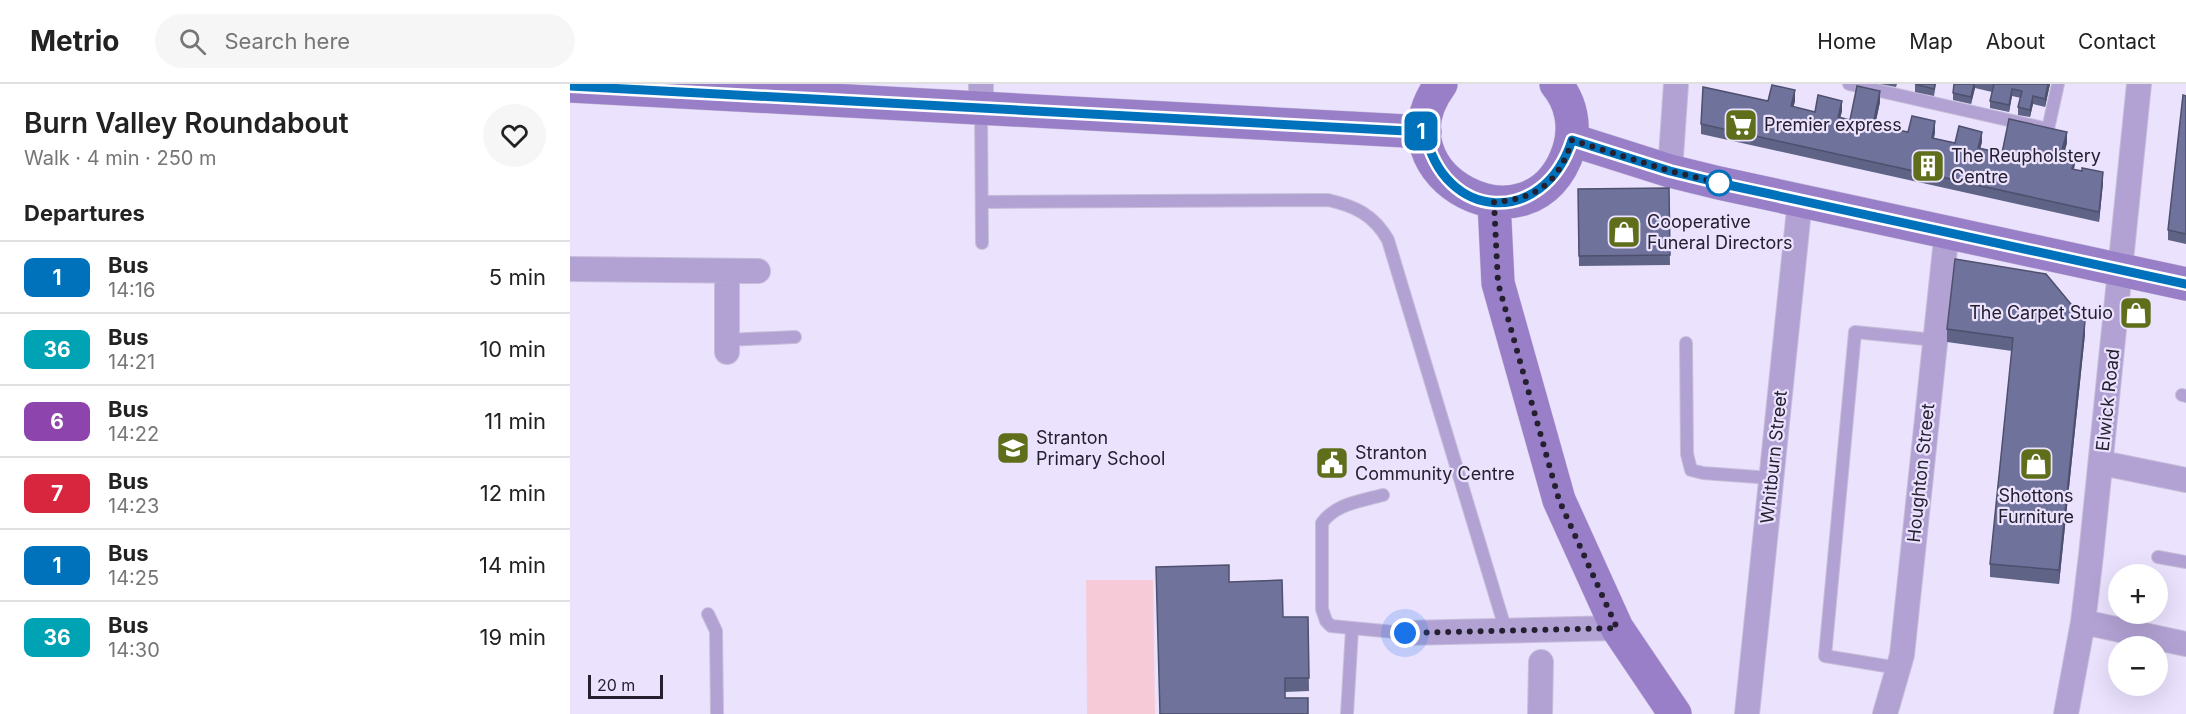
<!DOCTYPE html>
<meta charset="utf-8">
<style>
:root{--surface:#fff;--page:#f6f6f6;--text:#222;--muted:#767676;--line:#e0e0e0}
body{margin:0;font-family:Inter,sans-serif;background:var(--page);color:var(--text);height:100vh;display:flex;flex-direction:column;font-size:22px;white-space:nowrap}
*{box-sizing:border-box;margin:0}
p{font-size:20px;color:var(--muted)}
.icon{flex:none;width:33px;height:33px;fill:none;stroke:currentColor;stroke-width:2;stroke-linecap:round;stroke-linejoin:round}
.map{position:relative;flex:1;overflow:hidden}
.drawer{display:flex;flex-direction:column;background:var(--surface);width:570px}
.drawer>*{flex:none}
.badge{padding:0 12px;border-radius:9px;font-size:21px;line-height:39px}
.controls{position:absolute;left:1538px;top:480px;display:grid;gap:12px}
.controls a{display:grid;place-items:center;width:60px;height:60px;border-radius:50%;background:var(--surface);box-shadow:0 6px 24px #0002;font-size:30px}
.scale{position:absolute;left:18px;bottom:15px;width:75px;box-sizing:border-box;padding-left:6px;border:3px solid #252030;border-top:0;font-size:16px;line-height:21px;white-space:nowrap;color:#252030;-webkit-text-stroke:4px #ebe2fe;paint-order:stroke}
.you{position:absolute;width:30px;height:30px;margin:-15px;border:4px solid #fff;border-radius:50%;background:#1a73e8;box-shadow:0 0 0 9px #1a73e833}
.map>.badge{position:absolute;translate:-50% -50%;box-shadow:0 0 0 3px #fff}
h2{padding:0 24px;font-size:22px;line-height:54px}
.round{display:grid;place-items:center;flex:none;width:63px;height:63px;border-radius:32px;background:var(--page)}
.head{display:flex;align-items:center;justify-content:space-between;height:102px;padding:0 24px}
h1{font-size:28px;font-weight:600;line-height:45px}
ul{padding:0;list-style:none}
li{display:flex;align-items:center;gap:18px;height:72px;padding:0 24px;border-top:2px solid var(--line)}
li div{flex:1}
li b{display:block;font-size:22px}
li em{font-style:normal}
li .badge{min-width:66px;font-weight:700;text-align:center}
header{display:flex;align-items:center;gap:36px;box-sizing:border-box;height:84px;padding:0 30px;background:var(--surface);border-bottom:2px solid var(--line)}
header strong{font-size:28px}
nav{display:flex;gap:33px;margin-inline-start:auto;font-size:21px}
.search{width:420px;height:54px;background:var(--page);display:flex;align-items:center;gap:15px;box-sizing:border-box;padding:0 21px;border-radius:33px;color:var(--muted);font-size:22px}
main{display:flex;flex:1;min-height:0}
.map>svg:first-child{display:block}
</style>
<header>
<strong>Metrio</strong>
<div class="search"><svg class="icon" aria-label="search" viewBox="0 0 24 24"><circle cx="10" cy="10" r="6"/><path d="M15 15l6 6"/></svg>Search here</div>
<nav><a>Home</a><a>Map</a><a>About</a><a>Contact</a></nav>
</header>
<main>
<section class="drawer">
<div class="head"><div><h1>Burn Valley Roundabout</h1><p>Walk · 4 min · 250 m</p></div><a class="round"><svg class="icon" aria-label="heart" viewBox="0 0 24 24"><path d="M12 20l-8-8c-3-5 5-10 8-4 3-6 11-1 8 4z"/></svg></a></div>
<h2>Departures</h2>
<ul>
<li><span class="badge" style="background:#0072bc;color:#fff">1</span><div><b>Bus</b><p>14:16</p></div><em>5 min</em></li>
<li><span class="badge" style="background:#00a3b4;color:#fff">36</span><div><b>Bus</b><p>14:21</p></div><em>10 min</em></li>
<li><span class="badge" style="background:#8e44ad;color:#fff">6</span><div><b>Bus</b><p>14:22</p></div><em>11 min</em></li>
<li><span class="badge" style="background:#d7263d;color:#fff">7</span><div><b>Bus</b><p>14:23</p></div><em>12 min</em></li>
<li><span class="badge" style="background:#0072bc;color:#fff">1</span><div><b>Bus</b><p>14:25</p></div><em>14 min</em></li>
<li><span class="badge" style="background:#00a3b4;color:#fff">36</span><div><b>Bus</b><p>14:30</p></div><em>19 min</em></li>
</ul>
</section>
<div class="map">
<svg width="1616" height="630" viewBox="0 0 1616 630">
<rect width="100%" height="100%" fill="#ebe2fe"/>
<path fill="#f6cad6" d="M583 496 585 630H517L516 496Z"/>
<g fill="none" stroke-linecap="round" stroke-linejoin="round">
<defs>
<path id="lane" d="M1279 0 1478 45 1488 0
M411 26 412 159
M412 118 758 116C785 122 804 131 818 156L936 547
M157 256 225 253
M1116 259 1117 370 1121 386 1133 389 1201 394
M1612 311 1616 312
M813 411C791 417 765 420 752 439V525L756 537 761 542 835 549
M1588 473 1616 478
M138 530 146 547 147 630
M1328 584 1255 572 1285 248 1365 256
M777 630 782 545"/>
<path id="street" d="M411 0V25
M1100 87 1106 0
M0 185 188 187
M157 187V268
M1532 379 1616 396
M1513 538 1616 560
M835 549 1047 544
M970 630 971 578
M1177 630 1230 116
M1315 630 1332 571 1377 146
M1496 630 1513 538 1521 471 1569 0"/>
<path id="secondary" d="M871 0C802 92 964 176 999 65 1006 42 1001 18 986 0
M0 2 855 48
M1002 56 1100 87 1149 99 1616 200
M924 118 928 199 989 416 1047 544 1105 630"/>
</defs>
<use href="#lane" stroke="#c7bfd9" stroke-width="14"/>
<use href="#street" stroke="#c7bfd9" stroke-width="26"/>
<use href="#secondary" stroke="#c7bfd9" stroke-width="34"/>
<use href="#lane" stroke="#b2a2d4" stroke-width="12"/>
<use href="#street" stroke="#b2a2d4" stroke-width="24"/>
<use href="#secondary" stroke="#997ec8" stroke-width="33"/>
</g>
<path fill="#5f6386" d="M1310 0H1327L1326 3Z
M1345 0H1366L1364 12 1345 8Z
M1384 0H1480L1475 23 1463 20 1460 33 1448 31V23L1451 14 1442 12 1439 28 1420 24V17L1422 8 1405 4 1401 20 1383 16V9Z
M1616 12V160L1598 156V146Z
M1198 17H1225L1223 23 1245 28 1272 27 1270 33 1280 36 1310 18 1305 41 1338 48H1365L1364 54 1385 59 1412 58 1410 64 1432 69 1497 59 1495 66 1505 79 1504 85 1533 99 1529 138 1131 50V40Z
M1099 104 1100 181 1009 182 1008 105Z
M1377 245 1515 250 1489 500 1420 493V480L1442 267 1377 258Z
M659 498 713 533H738L739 607 715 608V614L589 630Z"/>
<path fill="#4e506d" d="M1404 0H1405V4L1401 20V13Z
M1478 0H1480L1475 23V15Z
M1442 5V12L1439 28V21Z
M1225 6V17L1221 33V22Z
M1310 7V18L1303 51V41Z
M1463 12V20L1460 33V26Z
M1272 17V27L1268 44V33Z
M1365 37V48L1362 64V54Z
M1412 48V58L1408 74V64Z
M1497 48V59L1492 76V66Z
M1505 68V79L1502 95V85Z
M1533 88V99L1529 138V128Z
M1515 237V250L1489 500V486Z"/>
<path fill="#6f739c" stroke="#4e506d" stroke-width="1.5" d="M1345 0H1365L1364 5Z
M1384 0H1404L1401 13 1383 9Z
M1422 0H1478L1475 15 1463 12 1460 26 1448 23 1452 7 1442 5 1439 21 1420 17 1424 0Z
M1202 1 1225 6 1221 22 1245 28 1248 11 1272 17 1268 33 1280 36 1287 2 1310 7 1303 41 1338 48 1342 32 1365 37 1362 54 1385 59 1389 42 1412 48 1408 64 1432 69 1439 35 1497 48 1492 66 1505 68 1502 85 1512 87V84L1533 88 1529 128 1131 40 1133 3 1198 17Z
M1613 11 1616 12V150L1598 146Z
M1099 104 1100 171 1009 172 1008 105Z
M1385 175 1476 190 1515 237 1489 486 1420 480 1443 254 1377 245Z
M659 481V498L712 496 713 533H738L739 594H715V614H738V630H590L586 483Z"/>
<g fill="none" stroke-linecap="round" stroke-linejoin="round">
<defs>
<path id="line" d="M0 2 855 48C873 138 974 144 1002 56L1100 87 1149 99 1616 200"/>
</defs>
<use href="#line" stroke="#fff" stroke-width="14"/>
<use href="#line" stroke="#0072bc" stroke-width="9"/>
<path stroke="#252030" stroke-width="6" stroke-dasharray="0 10.8" d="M835 549 1047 544 989 416 928 199 924 118C968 115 989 98 1002 56L1100 87 1149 99"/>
</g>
<defs>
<symbol id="supermarket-square" viewBox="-11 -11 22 22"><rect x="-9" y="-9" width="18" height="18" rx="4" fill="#5e6e1a" stroke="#ebe2fe"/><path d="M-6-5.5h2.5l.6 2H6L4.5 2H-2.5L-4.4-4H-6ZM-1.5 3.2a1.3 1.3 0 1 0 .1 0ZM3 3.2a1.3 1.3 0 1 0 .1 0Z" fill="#fff"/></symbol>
<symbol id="building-square" viewBox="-11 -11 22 22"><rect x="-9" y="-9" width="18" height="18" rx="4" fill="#5e6e1a" stroke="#ebe2fe"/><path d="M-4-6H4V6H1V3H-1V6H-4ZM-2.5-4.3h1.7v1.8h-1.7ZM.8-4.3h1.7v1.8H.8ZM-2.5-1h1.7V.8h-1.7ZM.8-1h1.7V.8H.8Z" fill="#fff"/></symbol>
<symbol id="shop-square" viewBox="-11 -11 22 22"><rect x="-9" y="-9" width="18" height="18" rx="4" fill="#5e6e1a" stroke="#ebe2fe"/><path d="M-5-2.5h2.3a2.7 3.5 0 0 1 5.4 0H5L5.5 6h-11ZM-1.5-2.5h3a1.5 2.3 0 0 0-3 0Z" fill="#fff"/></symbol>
<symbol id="school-square" viewBox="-11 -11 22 22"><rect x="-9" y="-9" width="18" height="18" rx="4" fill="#5e6e1a" stroke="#ebe2fe"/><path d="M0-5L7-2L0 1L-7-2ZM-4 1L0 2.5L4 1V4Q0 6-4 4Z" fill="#fff"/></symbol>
<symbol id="civic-square" viewBox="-11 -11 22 22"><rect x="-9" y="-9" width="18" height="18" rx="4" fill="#5e6e1a" stroke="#ebe2fe"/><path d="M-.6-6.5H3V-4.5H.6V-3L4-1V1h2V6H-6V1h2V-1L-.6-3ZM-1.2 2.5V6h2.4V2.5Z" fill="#fff"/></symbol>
</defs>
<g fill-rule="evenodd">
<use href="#supermarket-square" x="1152" y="22" width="38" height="38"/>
<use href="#building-square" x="1339" y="63" width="38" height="38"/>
<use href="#shop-square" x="1035" y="129" width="38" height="38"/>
<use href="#shop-square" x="1547" y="210" width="38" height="38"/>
<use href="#school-square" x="424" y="345" width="38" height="38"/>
<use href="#civic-square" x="743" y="360" width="38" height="38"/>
<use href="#shop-square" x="1447" y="361" width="38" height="38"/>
</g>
<circle fill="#fff" stroke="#0072bc" stroke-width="3" cx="1149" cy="99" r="12"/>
<g text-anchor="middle" stroke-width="4.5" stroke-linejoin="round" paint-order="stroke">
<g font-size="18" fill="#252030" stroke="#ebe2fe" text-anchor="start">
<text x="1194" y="47">Premier express</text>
<text x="1381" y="78">The Reupholstery<tspan x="1381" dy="21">Centre</tspan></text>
<text x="1077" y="144">Cooperative<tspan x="1077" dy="21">Funeral Directors</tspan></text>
<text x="1543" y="235" text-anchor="end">The Carpet Stuio</text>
<text x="466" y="360">Stranton<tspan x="466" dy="21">Primary School</tspan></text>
<text x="785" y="375">Stranton<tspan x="785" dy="21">Community Centre</tspan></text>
<text x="1466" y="418" text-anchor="middle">Shottons<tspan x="1466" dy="21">Furniture</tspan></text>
</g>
<g font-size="18" fill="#252030" stroke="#ebe2fe">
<text transform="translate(1538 316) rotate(-84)" y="6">Elwick Road</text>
<text transform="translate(1204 373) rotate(-84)" y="6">Whitburn Street</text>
<text transform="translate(1351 389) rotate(-84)" y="6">Houghton Street</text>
</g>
</g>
</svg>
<div class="controls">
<a>+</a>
<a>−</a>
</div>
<div class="scale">20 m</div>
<div class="you" style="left:835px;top:549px"></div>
<b class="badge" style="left:851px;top:47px;background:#0072bc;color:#fff">1</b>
</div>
</main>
